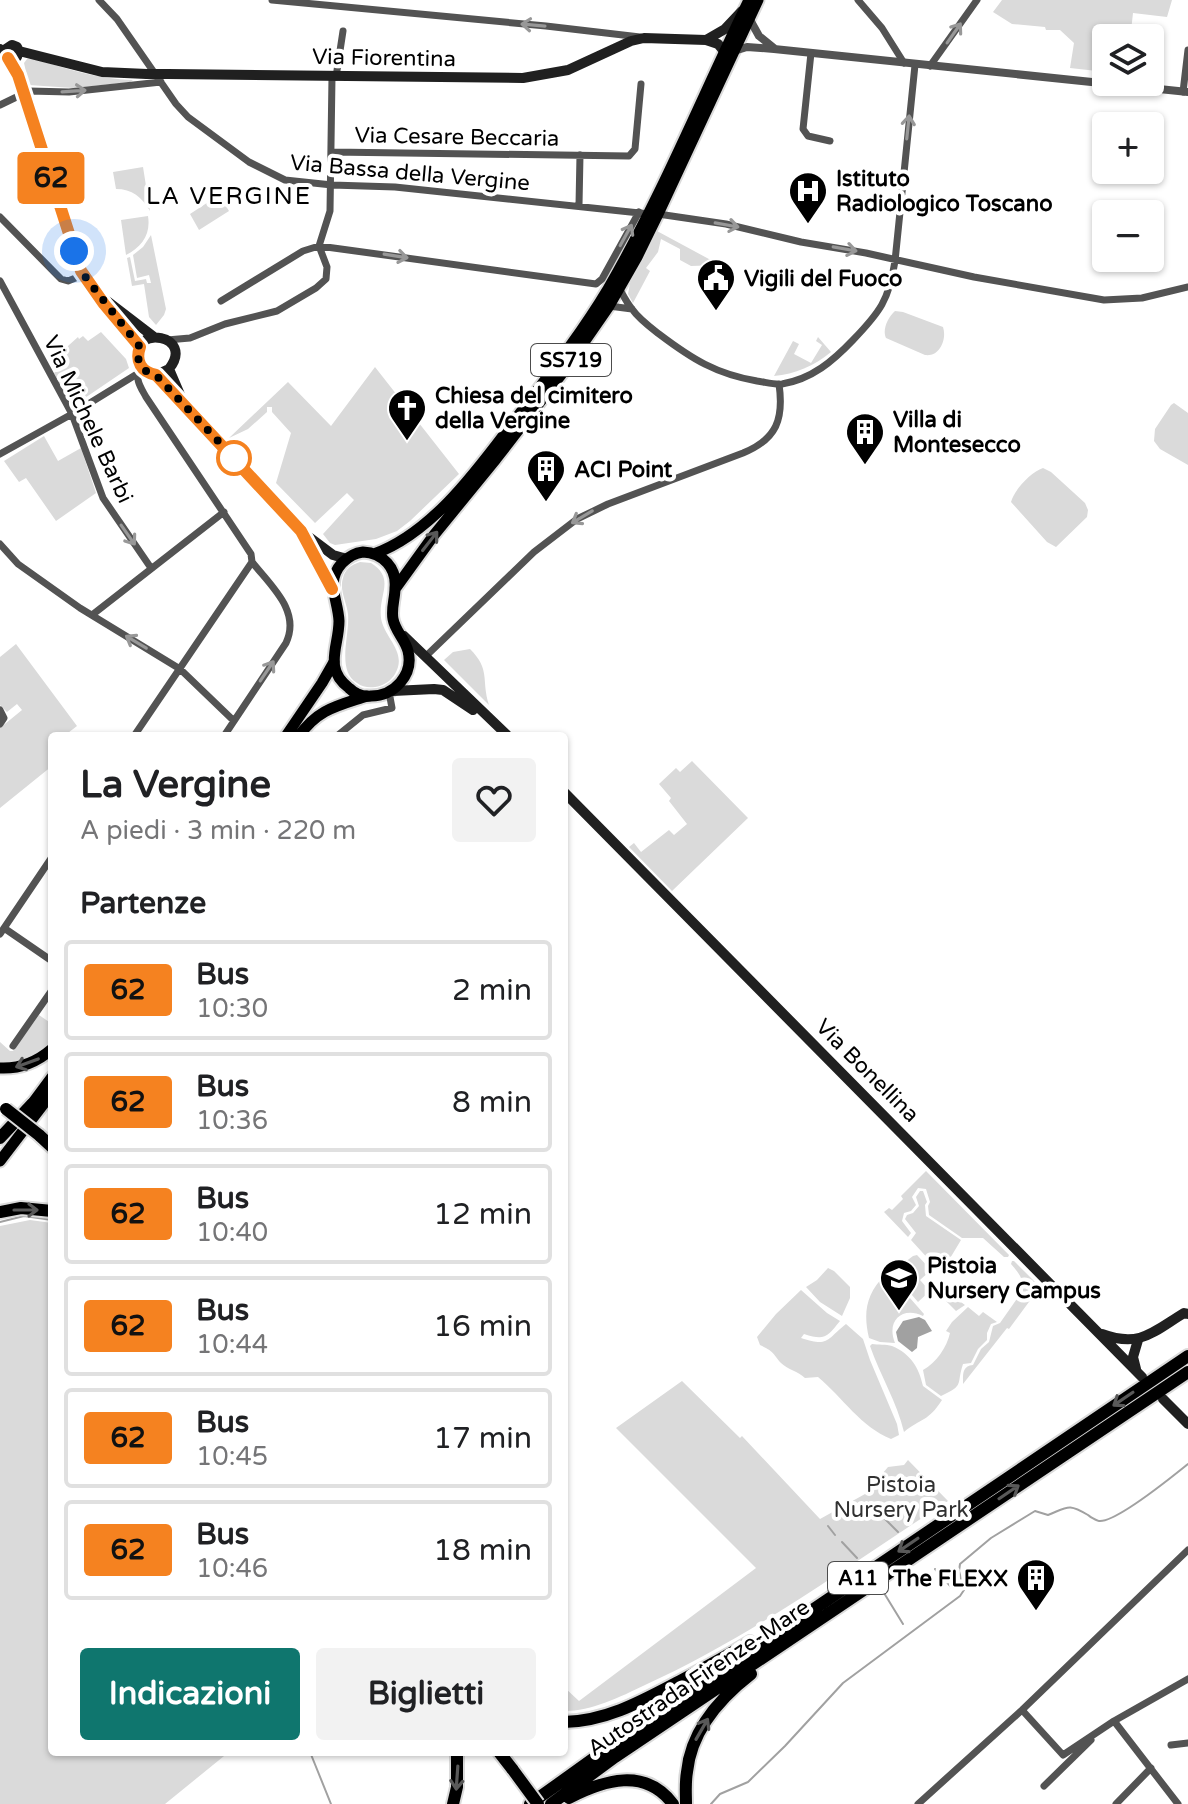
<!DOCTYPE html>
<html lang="it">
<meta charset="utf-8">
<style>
:root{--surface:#fff;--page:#f2f2f2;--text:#202124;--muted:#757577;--line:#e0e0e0;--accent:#0f766e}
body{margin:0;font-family:"Varela Round",sans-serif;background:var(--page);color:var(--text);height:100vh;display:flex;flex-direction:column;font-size:30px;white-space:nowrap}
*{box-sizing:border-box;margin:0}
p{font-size:26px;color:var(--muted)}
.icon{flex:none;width:44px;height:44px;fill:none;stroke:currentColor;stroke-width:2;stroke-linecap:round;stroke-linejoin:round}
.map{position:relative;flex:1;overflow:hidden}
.details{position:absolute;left:48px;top:732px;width:520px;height:1024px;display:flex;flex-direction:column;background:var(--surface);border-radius:8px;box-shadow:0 2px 6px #0004}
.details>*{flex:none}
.badge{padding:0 16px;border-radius:6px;font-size:28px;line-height:52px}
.buttons{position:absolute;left:1092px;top:24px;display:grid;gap:16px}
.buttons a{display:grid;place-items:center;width:72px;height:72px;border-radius:8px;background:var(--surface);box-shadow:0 2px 6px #0004;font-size:40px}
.you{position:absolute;width:40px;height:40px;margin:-20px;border:6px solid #fff;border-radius:50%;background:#1a73e8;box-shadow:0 0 0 12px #1a73e833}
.map>.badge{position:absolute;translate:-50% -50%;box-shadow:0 0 0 4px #fff}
h2{padding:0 32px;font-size:30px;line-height:72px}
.round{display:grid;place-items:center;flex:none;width:84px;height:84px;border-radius:8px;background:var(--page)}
.overview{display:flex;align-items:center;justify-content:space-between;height:136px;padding:0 32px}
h1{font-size:38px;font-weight:800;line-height:60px}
.primary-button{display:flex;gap:16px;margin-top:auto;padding:16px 32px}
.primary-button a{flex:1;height:92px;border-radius:8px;background:var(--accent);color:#fff;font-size:32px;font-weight:800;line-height:92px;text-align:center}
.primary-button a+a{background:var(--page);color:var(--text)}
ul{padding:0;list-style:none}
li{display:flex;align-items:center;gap:24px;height:100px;margin:0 16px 12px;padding:0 16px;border:4px solid var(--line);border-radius:8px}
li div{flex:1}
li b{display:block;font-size:30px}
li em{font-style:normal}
li .badge{min-width:88px;font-weight:700;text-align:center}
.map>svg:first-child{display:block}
</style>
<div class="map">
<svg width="1188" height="1804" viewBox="0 0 1188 1804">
<rect width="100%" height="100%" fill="#fff"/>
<path fill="#dadada" d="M1002 0H1172L1167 17 1133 13 1131 31 1133 32 1132 38 1101 36 1097 71 1070 68 1074 43 1060 30H1046L1045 27 1012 24 993 12Z
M33 58C66 69 98 79 133 80L130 82 73 88 29 85 24 63 27 59Z
M143 167 150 211C142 197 132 189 116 189L113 172Z
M219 195 229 211 199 230 190 214Z
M148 216C151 234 142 247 126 255L121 220Z
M657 231 720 265 691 266 680 260V249L661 239 658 252 646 268 650 271 633 303 628 294 630 283Z
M151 235 166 309 164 315 156 325 149 317 144 284 132 286 127 258 130 257 135 281 146 279 147 283H151L149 275 137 278 133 255 143 247Z
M895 311 903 312 943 327C947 339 940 357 925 355L886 338C882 330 888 317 895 311Z
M101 332 126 359 129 368 73 406 70 405 54 373 66 363 59 354 78 337 79 339 83 336 88 341Z
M818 337 831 352C814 366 795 374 774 376L793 341 799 344 794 354 811 363 822 345 816 341Z
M375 367 459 474 410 521 397 531 376 539 335 545 330 543 323 534 354 500 347 493 315 523 276 483 291 433 272 412V407H267V412L248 429 229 438 288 382 331 426Z
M1174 403 1188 413V465L1160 449 1154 441 1155 429 1171 405Z
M44 436 58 461 81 448 96 493 56 521 26 478 19 482 4 461Z
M1043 468 1051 472 1085 503 1088 510 1087 517 1056 547 1047 542 1011 502C1014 490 1031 472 1043 468Z
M360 562 371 563C396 579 378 594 381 618 384 638 408 652 395 674 391 681 383 686 375 687 369 688 362 687 357 683 336 670 350 636 348 614 347 603 339 590 343 578 345 569 351 565 360 562Z
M16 644 77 726 64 736H52V766L0 808V728L22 710 17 704 7 712 0 705V657Z
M470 649C491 670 481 680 489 705L444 660 453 652Z
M692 761 748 818 672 891 629 847 634 843 641 852 669 830 674 835 687 824 669 801 671 798 659 784 676 768 680 772Z
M39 1015 52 1024V1044C36 1057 20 1064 0 1063V1042L10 1051H13Z
M926 1171 1009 1255 1008 1257H1004L983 1238H962L929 1215 928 1206 930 1202 926 1189 918 1188 912 1197 916 1205 911 1211 904 1213 902 1221 911 1233 908 1237 884 1212 889 1208 892 1210 903 1199 901 1196Z
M920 1191H923L927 1202 925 1205 926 1216 961 1240 946 1265 943 1275 911 1240 916 1233 905 1219 907 1215 913 1213 919 1206 916 1197Z
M30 1220 52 1223V1752H229L165 1804H0V1226Z
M917 1255 931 1270 920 1280 928 1289 940 1278 944 1282 940 1287 965 1305 956 1311 935 1290 932 1292 930 1291 918 1302 892 1272 913 1256Z
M1012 1261H1014L1040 1287 1009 1329 1007 1328 963 1384C963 1374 962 1366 973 1365L981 1349 989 1342 993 1326 1000 1323 1023 1290C1024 1279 1018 1272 1011 1264Z
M828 1268 834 1271 850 1287V1298L842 1316 820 1302 806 1287 817 1280Z
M885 1275 895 1281 924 1314 923 1316C902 1306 886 1321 895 1343L880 1342 869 1338C863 1313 866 1294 885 1275Z
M801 1290 827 1313 840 1321C827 1337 825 1341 804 1334L801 1338C829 1347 826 1340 846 1324L863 1339 870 1360 897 1424 899 1435 891 1439C861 1427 843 1398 818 1377L805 1378C798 1371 788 1370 781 1363 771 1352 776 1353 760 1345L757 1337 776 1314Z
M968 1307 979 1316 983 1312 997 1322 991 1324 987 1333V1340L978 1349 971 1363 963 1364C956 1385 965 1385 941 1396L926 1385 923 1370C936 1363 947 1347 950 1333L946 1331 952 1322Z
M872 1344C878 1345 886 1344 892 1346 911 1354 919 1368 923 1386L942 1400C928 1422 921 1418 904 1432 897 1402 880 1375 870 1346Z
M682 1381 740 1438 742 1436 820 1519 865 1494 888 1467 904 1465 908 1460 948 1501C849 1565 753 1636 645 1685 620 1697 592 1711 564 1711V1687L579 1701 756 1568 616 1428Z"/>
<path fill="#a1a1a1" d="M919 1317 925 1320 932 1331 918 1337 917 1348 912 1352 898 1341 896 1332 903 1321Z"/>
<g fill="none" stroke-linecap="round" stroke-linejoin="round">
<path stroke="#a1a1a1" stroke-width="2" d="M0 1222 24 1216 52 1220
M868 1502 878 1512
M884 1518 898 1532
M828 1526 835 1535
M842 1542 857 1558
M935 1569 952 1588
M884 1593 903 1624
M310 1752 331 1804
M711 1804 720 1794 748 1782 785 1746 843 1683 960 1596 964 1590 959 1571 960 1564 991 1538 1035 1511 1048 1515C1068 1507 1068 1503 1088 1515 1089 1516 1097 1521 1099 1521 1116 1523 1173 1476 1188 1464"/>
<defs>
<path id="primary" d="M363 552C383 553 397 568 395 588 395 599 391 608 393 619 395 631 405 639 408 651 414 675 394 696 371 696 363 697 355 694 349 688 323 668 339 647 339 621 338 599 325 582 342 563 348 557 354 553 363 552Z
M374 554C429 534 472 477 506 432 541 385 578 339 608 289 662 196 702 97 749 0
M395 589 434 535 496 459 564 371 609 306 637 257 658 214 758 0"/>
<path id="trunk" d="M286 736 322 683 334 662
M299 736C318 709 337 706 367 696
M0 1068C20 1069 37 1062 52 1049
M26 1112 52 1077
M0 1161 52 1093"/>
<path id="motorway" d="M39 1135 52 1147
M0 1138 32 1104
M0 1212 21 1208 52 1211
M564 1722C607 1721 642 1701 680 1681 703 1669 727 1656 750 1642
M499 1752 513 1770
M569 1798C604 1780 645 1767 673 1804
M453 1804 457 1787V1752
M530 1804 611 1746 1188 1356
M551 1804 615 1757 1188 1372
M686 1804C686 1793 685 1783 687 1772 691 1731 720 1698 751 1674"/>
</defs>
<use href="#primary" stroke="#dbdbdb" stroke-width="15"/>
<use href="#trunk" stroke="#dbdbdb" stroke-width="15"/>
<use href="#motorway" stroke="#dbdbdb" stroke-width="16"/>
<path stroke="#535353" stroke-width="7" d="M99 0 117 19 176 104 188 117 249 162 285 180 332 185 395 187 649 214
M272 0 546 26 640 37
M858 0 882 28 904 63
M811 53 803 129 808 136 830 141
M930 66 977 0
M336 77 343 31
M1183 92 1188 50
M0 105 29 91 69 92 161 82
M332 152 629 156 635 149 641 84
M579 205 580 155
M658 214 726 224 801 242 866 253 974 277 1104 300 1142 298 1188 287
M0 217 61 279 68 281 83 275
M0 281 72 414 103 498 151 568
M619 288C623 295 627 303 632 309 639 319 650 327 659 334 692 359 716 374 757 381 765 382 774 385 782 384 812 379 833 361 853 340 880 312 889 300 895 261L915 65
M221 301 303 251 319 246 596 284 602 279 639 212
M609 306 632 309
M167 340 190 338 225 324 277 311 316 288 326 279 327 267 319 246 330 211 332 77
M141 366C134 379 140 386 146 397L251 554 252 562C271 586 301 611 286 643L224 736
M0 454 72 414 137 374
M0 544 18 564 80 608 180 669 234 721
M92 615 224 512
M425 657 534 552 577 519 608 504 743 453C777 439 784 419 779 384
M0 710 4 718 0 724
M134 736 252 562
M337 736 363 715 392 708 389 692
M4 928 52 961
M0 934 52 857
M13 1046 52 990
M1022 1710 1063 1755 1114 1721 1188 1679
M1114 1721 1178 1804
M1171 1745 1188 1743
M1044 1786 1091 1740
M918 1804 1022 1710 1188 1550
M1116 1804 1151 1768"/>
<path stroke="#535353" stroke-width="8" d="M749 18 759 36 774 48
M734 51 747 47 774 49 1188 92"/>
<path stroke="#202020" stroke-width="10" d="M706 40 725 29 742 11
M0 49C6 54 9 62 17 57L19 51 17 47 12 45 6 49 5 54
M19 51 102 72 147 74
M8 58 18 75 21 85
M168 74 523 78 568 70 631 41 644 38 706 40 718 44 724 51
M28 106 81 271 104 304 140 347
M107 301 154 337
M169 369 181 397
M156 375 169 369C196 335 131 324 138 359 140 369 147 373 156 375L301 531 333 555 347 559
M304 536 332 589
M404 636 508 736
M393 691 434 689 443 690 473 710
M564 792 1142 1377
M1102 1334C1140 1348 1153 1332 1184 1313L1188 1314
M1136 1369 1133 1357 1138 1340
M1163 1399 1188 1424"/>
<use href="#primary" stroke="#000" stroke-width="11"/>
<use href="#trunk" stroke="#000" stroke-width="11"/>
<use href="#motorway" stroke="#000" stroke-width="12"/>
<defs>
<path id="motorway-bridge" d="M6 1109 39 1135
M513 1770 538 1804"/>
</defs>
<use href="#motorway-bridge" stroke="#dbdbdb" stroke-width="16" stroke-linecap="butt"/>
<path stroke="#202020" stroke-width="10" d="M147 74H168
M21 85 28 106"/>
<use href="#motorway-bridge" stroke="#000" stroke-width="12"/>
</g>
<defs><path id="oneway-shaft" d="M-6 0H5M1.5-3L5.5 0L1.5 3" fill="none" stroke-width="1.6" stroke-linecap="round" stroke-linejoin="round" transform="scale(2)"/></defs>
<g stroke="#989898">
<use href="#oneway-shaft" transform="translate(533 25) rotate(-175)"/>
<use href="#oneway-shaft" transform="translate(954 33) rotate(-55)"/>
<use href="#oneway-shaft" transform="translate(74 91) rotate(-4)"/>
<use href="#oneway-shaft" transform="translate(908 127) rotate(-84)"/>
<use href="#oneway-shaft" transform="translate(727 225) rotate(10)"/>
<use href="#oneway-shaft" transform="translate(626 235) rotate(-61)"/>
<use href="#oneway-shaft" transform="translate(845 249) rotate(10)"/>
<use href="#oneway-shaft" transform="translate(396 256) rotate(9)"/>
<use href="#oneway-shaft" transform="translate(582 517) rotate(149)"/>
<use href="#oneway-shaft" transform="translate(128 535) rotate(55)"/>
<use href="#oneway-shaft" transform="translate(136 642) rotate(-149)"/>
<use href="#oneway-shaft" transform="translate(267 671) rotate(-56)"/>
</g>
<g stroke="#595959">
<use href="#oneway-shaft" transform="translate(430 541) rotate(-52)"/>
<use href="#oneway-shaft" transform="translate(27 1063) rotate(160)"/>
<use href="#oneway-shaft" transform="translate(26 1210)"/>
<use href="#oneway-shaft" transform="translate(1123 1399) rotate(146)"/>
<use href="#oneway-shaft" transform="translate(1009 1492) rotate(-34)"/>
<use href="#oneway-shaft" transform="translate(908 1545) rotate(146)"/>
<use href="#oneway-shaft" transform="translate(702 1729) rotate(-60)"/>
<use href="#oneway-shaft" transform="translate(457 1778) rotate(94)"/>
</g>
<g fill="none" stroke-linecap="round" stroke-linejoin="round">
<defs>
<path id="line" d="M8 58 18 75 81 271 104 304 140 347C135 361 141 372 156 375L301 531 332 589"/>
</defs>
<use href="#line" stroke="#fff" stroke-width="18"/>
<use href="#line" stroke="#f58220" stroke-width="12"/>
<path stroke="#000" stroke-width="8" stroke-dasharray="0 14.4" d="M74 251 86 278 140 347C135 361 141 372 156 375L234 458"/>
</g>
<defs>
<symbol id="hospital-pin" viewBox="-11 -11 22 30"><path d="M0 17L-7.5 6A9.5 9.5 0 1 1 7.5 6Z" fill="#000" stroke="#fff"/><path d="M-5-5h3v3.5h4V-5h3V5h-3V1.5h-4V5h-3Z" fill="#fff"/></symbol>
<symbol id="civic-pin" viewBox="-11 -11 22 30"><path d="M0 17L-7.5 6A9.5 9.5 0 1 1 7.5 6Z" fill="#000" stroke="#fff"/><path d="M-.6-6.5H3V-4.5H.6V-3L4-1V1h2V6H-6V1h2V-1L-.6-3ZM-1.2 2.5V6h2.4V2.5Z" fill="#fff"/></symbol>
<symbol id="church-pin" viewBox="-11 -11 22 30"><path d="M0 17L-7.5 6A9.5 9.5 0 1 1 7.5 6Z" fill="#000" stroke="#fff"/><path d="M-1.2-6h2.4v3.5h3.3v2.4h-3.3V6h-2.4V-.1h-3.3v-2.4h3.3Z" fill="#fff"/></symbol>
<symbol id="building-pin" viewBox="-11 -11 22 30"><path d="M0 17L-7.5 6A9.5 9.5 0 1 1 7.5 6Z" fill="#000" stroke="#fff"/><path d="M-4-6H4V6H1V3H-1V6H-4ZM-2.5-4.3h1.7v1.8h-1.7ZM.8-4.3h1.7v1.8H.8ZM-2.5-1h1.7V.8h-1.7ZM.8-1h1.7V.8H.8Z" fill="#fff"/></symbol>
<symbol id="university-pin" viewBox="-11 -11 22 30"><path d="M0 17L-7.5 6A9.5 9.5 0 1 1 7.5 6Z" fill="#000" stroke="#fff"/><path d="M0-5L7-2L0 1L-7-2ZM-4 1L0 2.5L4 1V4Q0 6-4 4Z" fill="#fff"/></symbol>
</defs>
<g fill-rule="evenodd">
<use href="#hospital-pin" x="786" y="169" width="44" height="60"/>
<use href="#civic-pin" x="694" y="256" width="44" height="60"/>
<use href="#church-pin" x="385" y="386" width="44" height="60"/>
<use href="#building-pin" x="843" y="410" width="44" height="60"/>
<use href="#building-pin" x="524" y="447" width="44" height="60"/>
<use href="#university-pin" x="877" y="1256" width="44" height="60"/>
<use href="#building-pin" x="1014" y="1556" width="44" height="60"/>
</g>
<circle fill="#fff" stroke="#f58220" stroke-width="4" cx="234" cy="458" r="16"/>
<g text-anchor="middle" stroke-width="8" stroke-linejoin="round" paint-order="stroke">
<g fill="#fff" stroke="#4c4c4c" stroke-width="2">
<rect x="531" y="344" width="80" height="32" rx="6"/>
<rect x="828" y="1562" width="60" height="32" rx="6"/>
</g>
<g font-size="20" font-weight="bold" fill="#000">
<text x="571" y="367">SS719</text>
<text x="858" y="1585">A11</text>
</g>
<g font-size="22" fill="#000" stroke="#fff">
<text transform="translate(384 57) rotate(1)" y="8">Via Fiorentina</text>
<text transform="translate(457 136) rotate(1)" y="8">Via Cesare Beccaria</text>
<text transform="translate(410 172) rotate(5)" y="8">Via Bassa della Vergine</text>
<text transform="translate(89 419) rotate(65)" y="8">Via Michele Barbi</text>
<text transform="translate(868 1070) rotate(45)" y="8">Via Bonellina</text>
<text transform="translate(698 1677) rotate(-34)" y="8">Autostrada Firenze-Mare</text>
</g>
<g font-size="22" font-weight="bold" fill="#000" stroke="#fff" text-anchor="start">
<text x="836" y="186">Istituto<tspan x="836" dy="25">Radiologico Toscano</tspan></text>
<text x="744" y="286">Vigili del Fuoco</text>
<text x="435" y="403">Chiesa del cimitero<tspan x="435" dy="25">della Vergine</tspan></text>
<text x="893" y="427">Villa di<tspan x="893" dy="25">Montesecco</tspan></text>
<text x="574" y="477">ACI Point</text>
<text x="927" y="1273">Pistoia<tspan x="927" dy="25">Nursery Campus</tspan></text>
<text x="1008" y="1586" text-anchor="end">The FLEXX</text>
</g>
<g font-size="22" fill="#313131" stroke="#fff">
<text x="901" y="1492">Pistoia<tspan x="901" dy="25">Nursery Park</tspan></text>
</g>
<g font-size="24" letter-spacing="2" fill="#000" stroke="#fff">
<text x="229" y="204">LA VERGINE</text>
</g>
</g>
</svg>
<div class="buttons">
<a><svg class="icon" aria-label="layers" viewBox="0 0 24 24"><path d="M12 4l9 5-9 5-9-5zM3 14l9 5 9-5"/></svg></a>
<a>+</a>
<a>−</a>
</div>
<div class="you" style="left:74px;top:251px"></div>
<b class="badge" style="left:51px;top:178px;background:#f58220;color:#111">62</b>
<section class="details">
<div class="overview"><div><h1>La Vergine</h1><p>A piedi · 3 min · 220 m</p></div><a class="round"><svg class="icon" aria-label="heart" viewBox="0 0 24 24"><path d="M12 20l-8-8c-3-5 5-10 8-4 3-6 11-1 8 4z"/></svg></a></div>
<h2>Partenze</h2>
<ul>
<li><span class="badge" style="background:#f58220;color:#111">62</span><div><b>Bus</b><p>10:30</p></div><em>2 min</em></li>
<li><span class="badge" style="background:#f58220;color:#111">62</span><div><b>Bus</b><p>10:36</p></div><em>8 min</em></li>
<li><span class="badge" style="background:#f58220;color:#111">62</span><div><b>Bus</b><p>10:40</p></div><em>12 min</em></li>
<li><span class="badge" style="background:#f58220;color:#111">62</span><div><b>Bus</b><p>10:44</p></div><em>16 min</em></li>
<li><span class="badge" style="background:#f58220;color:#111">62</span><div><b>Bus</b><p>10:45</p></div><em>17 min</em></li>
<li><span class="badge" style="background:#f58220;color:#111">62</span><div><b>Bus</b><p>10:46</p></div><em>18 min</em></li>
</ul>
<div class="primary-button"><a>Indicazioni</a><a>Biglietti</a></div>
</section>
</div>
